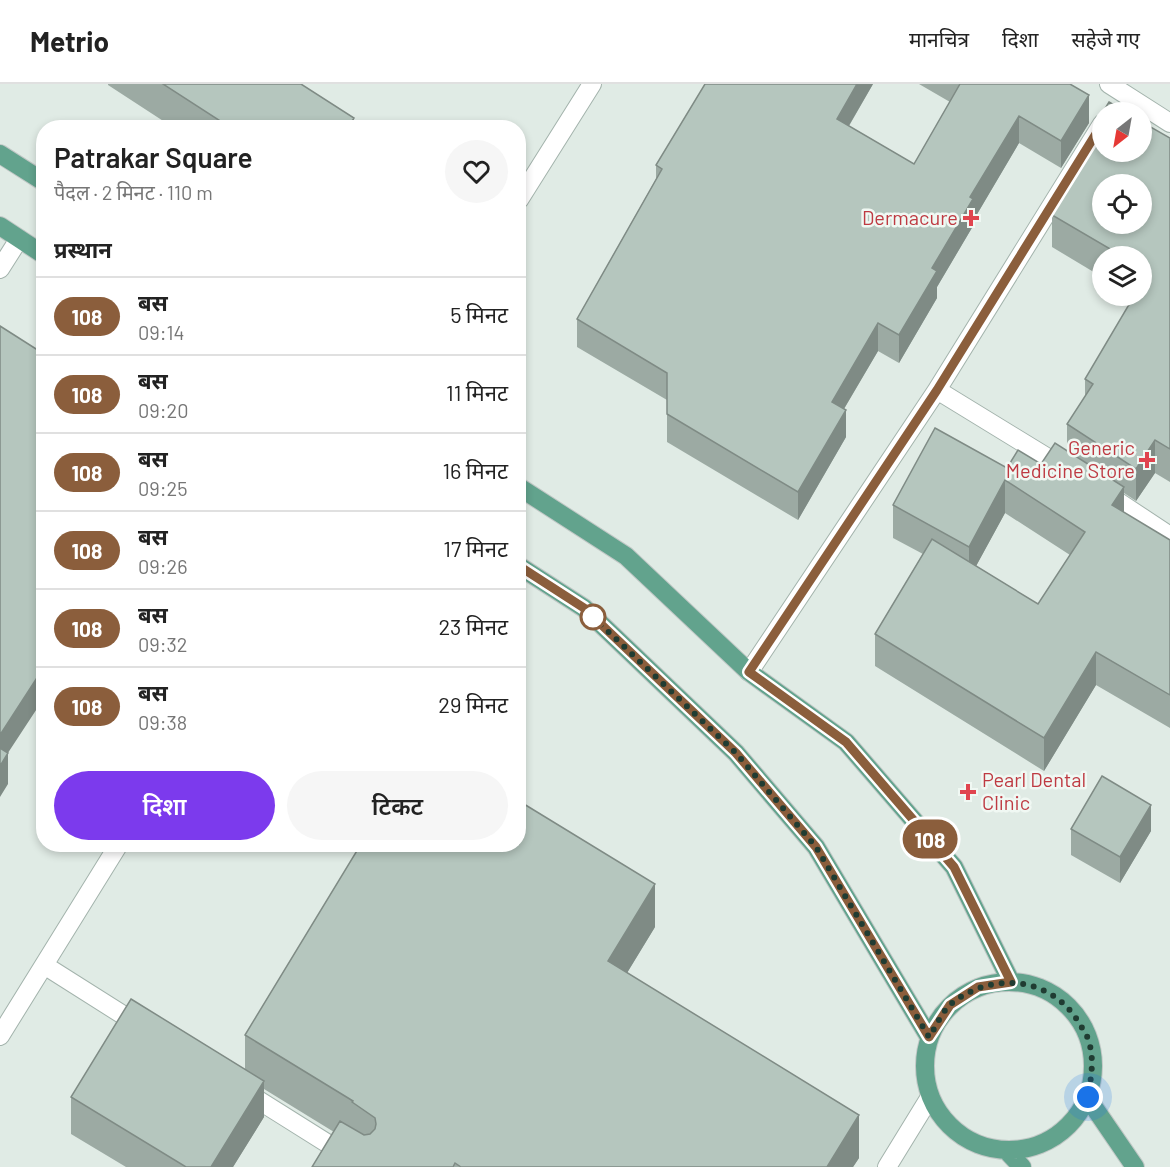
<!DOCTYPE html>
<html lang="hi">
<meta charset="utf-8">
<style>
:root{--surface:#fff;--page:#f6f6f6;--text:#222;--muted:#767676;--line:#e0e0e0;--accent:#7c3aed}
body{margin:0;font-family:Barlow,"Noto Sans Devanagari",sans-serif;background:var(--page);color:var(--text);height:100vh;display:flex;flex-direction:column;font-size:22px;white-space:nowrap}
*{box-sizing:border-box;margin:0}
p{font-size:20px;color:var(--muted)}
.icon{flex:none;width:33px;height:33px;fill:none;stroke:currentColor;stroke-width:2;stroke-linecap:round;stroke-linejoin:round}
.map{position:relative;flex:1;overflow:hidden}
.drawer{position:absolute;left:36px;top:36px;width:490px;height:732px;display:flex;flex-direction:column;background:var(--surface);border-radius:24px;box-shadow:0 3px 9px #0003}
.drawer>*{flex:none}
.badge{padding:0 12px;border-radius:20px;font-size:21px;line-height:39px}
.needle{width:39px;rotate:211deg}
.tools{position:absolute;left:1092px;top:18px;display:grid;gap:12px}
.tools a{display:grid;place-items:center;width:60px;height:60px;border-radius:50%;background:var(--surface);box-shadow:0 3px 9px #0003;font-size:30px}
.you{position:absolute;width:30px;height:30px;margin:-15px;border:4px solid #fff;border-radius:50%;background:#1a73e8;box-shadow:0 0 0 9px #1a73e833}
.map>.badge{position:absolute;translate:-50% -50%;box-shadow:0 0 0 3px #fff}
h2{padding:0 18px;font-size:22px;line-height:54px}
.round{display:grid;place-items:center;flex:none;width:63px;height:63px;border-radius:32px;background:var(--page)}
.head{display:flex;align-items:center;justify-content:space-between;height:102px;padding:0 18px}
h1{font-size:28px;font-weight:600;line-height:45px}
.primary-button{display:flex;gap:12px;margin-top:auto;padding:12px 18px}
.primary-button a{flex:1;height:69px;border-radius:36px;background:var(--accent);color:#fff;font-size:24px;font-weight:600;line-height:69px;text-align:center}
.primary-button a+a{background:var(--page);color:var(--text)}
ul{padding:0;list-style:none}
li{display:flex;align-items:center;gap:18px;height:78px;padding:0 18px;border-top:2px solid var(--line)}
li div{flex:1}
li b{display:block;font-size:22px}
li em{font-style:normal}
li .badge{min-width:66px;font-weight:700;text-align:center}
header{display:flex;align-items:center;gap:36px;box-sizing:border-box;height:84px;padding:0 30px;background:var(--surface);border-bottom:2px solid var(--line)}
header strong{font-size:28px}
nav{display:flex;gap:33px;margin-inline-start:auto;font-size:21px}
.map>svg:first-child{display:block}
</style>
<header>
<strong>Metrio</strong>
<nav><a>मानचित्र</a><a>दिशा</a><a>सहेजे गए</a></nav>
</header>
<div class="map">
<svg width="1170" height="1083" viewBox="0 0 1170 1083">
<rect width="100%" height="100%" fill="#e0ebe5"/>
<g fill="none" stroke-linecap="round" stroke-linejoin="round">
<defs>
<path id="minor" d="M1109 0 1170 39
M519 116 592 0
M0 185 19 155
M937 306 1066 385
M1105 409 1170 452
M749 588 937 306 1102 40
M44 881 142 943
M0 952 119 760
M244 1007 365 1083
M887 1083 930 1013"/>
<path id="major" d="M0 70 44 98
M0 142 44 171
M519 403 626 472 749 588 846 658 954 783 1011 898
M519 482 584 524 736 669 816 763 929 953
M925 982a84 84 0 1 1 168 0a84 84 0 1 1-168 0Z
M1087 1013 1135 1083
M1006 1066 1022 1083"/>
</defs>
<use href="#minor" stroke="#a3b3ac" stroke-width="20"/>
<use href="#major" stroke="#c1c8c6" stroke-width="20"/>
<use href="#minor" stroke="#fff" stroke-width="18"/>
<use href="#major" stroke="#62a38d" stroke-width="18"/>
</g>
<path fill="#9caaa3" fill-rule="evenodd" d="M108 0H301L354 44H174L108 1Z
M873 0 849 42 914 80 950 18 919 0H1070L1089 39 1061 84 1019 59 973 137V142L937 203V214L899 279 878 267 844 325 846 353 798 436 667 358V316L577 263V235L656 95V81Z
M1170 54V398L1155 389 1136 417 1124 409V429L1170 456V644L1096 601 1044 687 875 582V550L923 470 893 454V421L1007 384 1041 380 1067 366V340L1085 313V295L1142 212V172H1102V193L1052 163V131L1081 82V64ZM1005 429 1070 471 1038 520 976 482Z
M1071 745 1151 747 1120 799 1071 771Z
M655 843 627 889 859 1074 853 1083H312L334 1048 264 1005V1033L233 1083H126L71 1050V1013L245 986V951Z"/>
<path fill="#7f8b85" d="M857 0H873L837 62V35Z
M1089 11V39L1061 84V57Z
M1019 32V59L973 137V142L937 203V214L899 279V251L932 184 970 113Z
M354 34V44H348Z
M878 239V267L832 345V318Z
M846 326V353L798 436V408Z
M1155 356V389L1136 417V385Z
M1005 396V429L969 495V463Z
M1124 403V436L1112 421Z
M1096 568V601L1044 687V654Z
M44 583V614L0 681V651Z
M8 669V700L0 713V682Z
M1151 721V747L1120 799V773Z
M655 800V843L608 920V877Z
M264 997V1033L233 1083H211Z
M859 1031V1074L853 1083H827Z"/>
<path fill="#b5c6be" stroke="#7f8b85" stroke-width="1.5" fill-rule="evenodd" d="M163 0H301L354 34 348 44H231Z
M705 0H857L837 35 914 80 960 0H1070L1089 11 1061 57 1019 32 970 113 973 115 932 184 937 187 899 251 878 239 832 318 846 326 798 408 667 330V289L577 235 662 85 656 81Z
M1109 18 1126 28H1102V68H1142V38L1170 54V365L1155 356 1136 385 1067 340 1093 300 1085 295 1134 212H1142V199L1145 193 1142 191V172H1122L1052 131 1089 68 1081 64ZM1102 100H1142V140H1102Z
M0 242 44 270V583L0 651Z
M935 344 1007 384 1018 366 1041 380 1055 359 1124 403 1112 421 1170 456V611L1096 568 1044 654 875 550 932 455 1038 520 1085 448 1005 396 969 463 893 421Z
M0 664 8 669 0 682Z
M1102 692 1151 721 1120 773 1071 745Z
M519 717 655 800 608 877 859 1031 827 1083H461L455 1079 453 1083H312L340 1037 364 1051 370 1050 375 1045 376 1040 375 1034 352 1018 353 1017 245 951 361 760H519Z
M131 915 264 997 211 1083H186L71 1013Z"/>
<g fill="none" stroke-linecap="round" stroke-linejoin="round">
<defs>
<path id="line" d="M519 482 584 524 736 669 816 763 929 953 950 921 978 903 1011 898 954 783 846 658 749 588 937 306 1102 40"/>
</defs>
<use href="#line" stroke="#fff" stroke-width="14"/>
<use href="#line" stroke="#8b5e3c" stroke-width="9"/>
<path stroke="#203c32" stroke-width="6" stroke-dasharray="0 10.8" d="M593 533 736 669 816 763 929 953C936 943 942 927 952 919 993 887 1052 893 1079 939 1082 944 1086 949 1088 955 1095 975 1091 993 1088 1013"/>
</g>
<g fill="#e0444e" stroke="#f0f8f3" stroke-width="2">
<path d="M968 125h6v6h6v6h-6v6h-6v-6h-6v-6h6z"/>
<path d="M1144 367h6v6h6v6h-6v6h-6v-6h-6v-6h6z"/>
<path d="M965 699h6v6h6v6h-6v6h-6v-6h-6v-6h6z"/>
</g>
<circle fill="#fff" stroke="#8b5e3c" stroke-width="3" cx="593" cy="533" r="12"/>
<g text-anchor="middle" stroke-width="5" stroke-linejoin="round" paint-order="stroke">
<g font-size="20" fill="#be3a42" stroke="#f0f8f3" text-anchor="end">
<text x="958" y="141">Dermacure</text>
<text x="1135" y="371">Generic<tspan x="1135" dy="23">Medicine Store</tspan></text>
<text x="982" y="703" text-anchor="start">Pearl Dental<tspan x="982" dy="23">Clinic</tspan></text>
</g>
</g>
</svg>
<div class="tools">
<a><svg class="needle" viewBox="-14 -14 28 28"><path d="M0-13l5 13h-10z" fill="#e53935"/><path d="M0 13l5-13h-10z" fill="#767676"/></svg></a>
<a><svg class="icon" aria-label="locate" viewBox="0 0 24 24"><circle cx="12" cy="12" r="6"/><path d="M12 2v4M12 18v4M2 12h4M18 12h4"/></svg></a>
<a><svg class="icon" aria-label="layers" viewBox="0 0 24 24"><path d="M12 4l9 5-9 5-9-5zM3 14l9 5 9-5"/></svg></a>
</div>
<div class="you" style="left:1088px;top:1013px"></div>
<b class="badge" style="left:930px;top:755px;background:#8b5e3c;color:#fff">108</b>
<section class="drawer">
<div class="head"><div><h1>Patrakar Square</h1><p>पैदल · 2 मिनट · 110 m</p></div><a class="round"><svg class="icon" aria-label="heart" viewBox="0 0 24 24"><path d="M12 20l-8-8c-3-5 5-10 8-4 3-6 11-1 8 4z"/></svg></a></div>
<h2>प्रस्थान</h2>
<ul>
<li><span class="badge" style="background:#8b5e3c;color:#fff">108</span><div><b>बस</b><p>09:14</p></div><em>5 मिनट</em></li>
<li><span class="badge" style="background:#8b5e3c;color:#fff">108</span><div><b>बस</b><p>09:20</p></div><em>11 मिनट</em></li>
<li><span class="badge" style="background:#8b5e3c;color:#fff">108</span><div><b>बस</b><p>09:25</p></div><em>16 मिनट</em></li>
<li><span class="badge" style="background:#8b5e3c;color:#fff">108</span><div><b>बस</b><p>09:26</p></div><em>17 मिनट</em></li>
<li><span class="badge" style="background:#8b5e3c;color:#fff">108</span><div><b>बस</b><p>09:32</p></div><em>23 मिनट</em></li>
<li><span class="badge" style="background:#8b5e3c;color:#fff">108</span><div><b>बस</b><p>09:38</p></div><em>29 मिनट</em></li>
</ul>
<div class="primary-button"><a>दिशा</a><a>टिकट</a></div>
</section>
</div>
